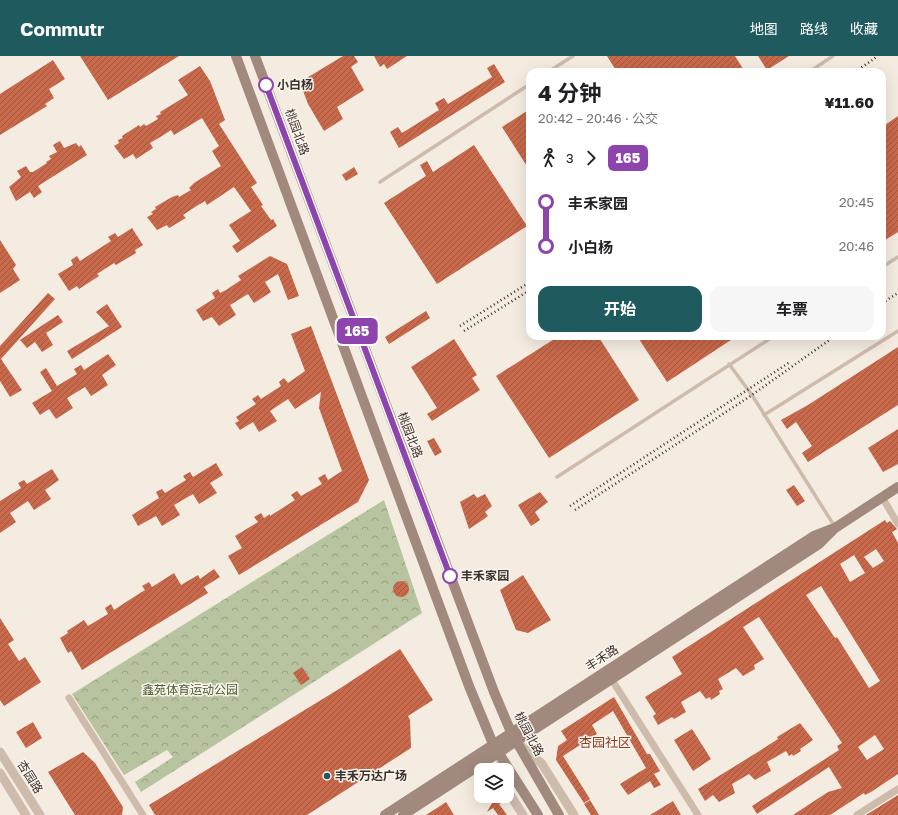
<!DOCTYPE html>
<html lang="zh">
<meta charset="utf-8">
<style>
:root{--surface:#fff;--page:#f6f6f6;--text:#202124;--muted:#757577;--accent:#1f5a5e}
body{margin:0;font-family:"Golos Text","Noto Sans SC",sans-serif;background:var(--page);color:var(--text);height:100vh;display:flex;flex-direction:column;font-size:15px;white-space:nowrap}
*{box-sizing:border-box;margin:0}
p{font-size:13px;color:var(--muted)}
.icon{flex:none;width:22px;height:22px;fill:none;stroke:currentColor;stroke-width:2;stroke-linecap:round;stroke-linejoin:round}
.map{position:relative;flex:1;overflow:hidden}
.sheet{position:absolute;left:526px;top:12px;width:360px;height:272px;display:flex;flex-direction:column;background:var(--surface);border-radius:12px;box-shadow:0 4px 16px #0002}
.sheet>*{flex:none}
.badge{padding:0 8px;border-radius:6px;font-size:14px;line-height:26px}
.controls{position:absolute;left:474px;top:707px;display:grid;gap:8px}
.controls a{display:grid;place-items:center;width:40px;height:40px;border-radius:8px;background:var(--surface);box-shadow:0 4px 16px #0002;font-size:20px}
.map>.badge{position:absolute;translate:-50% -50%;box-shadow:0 0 0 2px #fff}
.legs{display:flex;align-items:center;gap:6px;height:44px;padding:0 12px;font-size:13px}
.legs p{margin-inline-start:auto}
.summary{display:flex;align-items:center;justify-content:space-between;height:68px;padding:0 12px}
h1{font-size:22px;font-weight:700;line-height:30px}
.cta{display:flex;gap:8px;margin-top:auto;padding:8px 12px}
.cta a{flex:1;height:46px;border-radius:12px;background:var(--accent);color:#fff;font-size:16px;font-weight:700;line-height:46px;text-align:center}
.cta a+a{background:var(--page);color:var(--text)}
ul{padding:0 12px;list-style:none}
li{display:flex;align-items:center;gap:14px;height:44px;font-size:15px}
li i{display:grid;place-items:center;width:6px;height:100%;margin:0 5px;background:currentColor}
li i::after{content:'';width:10px;height:10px;margin:-5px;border:3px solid;border-radius:50%;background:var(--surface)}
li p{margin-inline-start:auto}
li:first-child i{background:linear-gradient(#0000 50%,currentColor 0)}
li:last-child i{background:linear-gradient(currentColor 50%,#0000 0)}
header{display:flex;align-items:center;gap:24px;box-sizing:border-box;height:56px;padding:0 20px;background:var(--accent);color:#fff}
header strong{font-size:19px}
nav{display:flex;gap:22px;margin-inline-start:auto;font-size:14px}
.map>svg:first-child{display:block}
</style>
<header>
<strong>Commutr</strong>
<nav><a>地图</a><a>路线</a><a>收藏</a></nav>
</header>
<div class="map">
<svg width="898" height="759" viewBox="0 0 898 759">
<defs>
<pattern id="park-crowns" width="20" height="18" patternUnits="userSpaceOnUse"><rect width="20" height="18" fill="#b8c4a0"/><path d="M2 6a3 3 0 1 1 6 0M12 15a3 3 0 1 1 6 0" fill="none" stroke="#97a083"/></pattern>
<pattern id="building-hatch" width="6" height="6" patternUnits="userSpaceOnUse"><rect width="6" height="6" fill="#c8694b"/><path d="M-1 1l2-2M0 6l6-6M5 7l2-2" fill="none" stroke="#a4573f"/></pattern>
</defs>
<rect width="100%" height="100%" fill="#f4ebe1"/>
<path fill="url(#park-crowns)" d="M384 444 422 557 141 736 135 726 173 701 167 694 124 719 72 638Z"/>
<path fill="url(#building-hatch)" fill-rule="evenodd" d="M80 0H179L108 44Z
M343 0H354L358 6 351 11 364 34 337 51 343 63 324 75 308 48 302 32 305 23Z
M374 0H407L387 13 384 8 380 11Z
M607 0H735L745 16H617Z
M758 0H789L767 14Z
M53 4 65 23 49 33 54 42 45 48 47 50 0 79V38Z
M494 8 505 26 399 92 390 76 398 71 402 77 439 54 435 47 444 42 448 48 492 21 487 12Z
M200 10 210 25 225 64 219 68 257 127 251 131 263 149 261 150 271 164 273 163 277 170 237 197 232 190 240 185 229 169 251 155 234 131 207 149 205 145 195 151 183 159 186 162 169 172 167 169 157 174 147 161 153 158 151 156 156 153 155 151 172 141 178 139 179 141 191 134 189 132 194 127 221 110 212 95 219 90 202 62 174 79 171 74 162 80 150 87 153 92 136 103 133 98 124 103 114 90 119 87 118 84 123 82 122 80 139 69 140 71 144 68 146 70 158 63 156 60 161 58 160 56 188 39 178 24Z
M530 53V115L502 71Z
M898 60V176L882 186V71Z
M60 85 64 92 76 87 79 91 81 89 87 99 38 130 42 136 34 142 30 136 16 145 9 131 21 121 17 115 26 110 30 116H33L47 107 46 106 51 103 49 100 57 96 53 89Z
M474 89 527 170 437 228 384 147 426 120 420 109 427 105 433 116Z
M354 111 358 118 346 125 342 119Z
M132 172 143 189 135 194 136 197 116 209 114 207 97 218 99 220 79 233 77 230 69 235 58 218 73 209 71 204 77 200 80 205 111 185 108 181 115 177 118 181Z
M0 184 16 209 13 213 20 224 0 237Z
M270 200 287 208 299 240 288 244 278 218 265 226 271 236 254 247 248 238 230 249 236 259 219 270 212 261 203 265 196 254 215 242 212 237 218 233 220 237 226 234 241 224 238 220Z
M48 237 55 243 1 303 22 334 10 341 0 325V290Z
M107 248 122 271 72 303 67 295 109 270 96 256Z
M426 255 430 262 389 288 385 281Z
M58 259 63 266 46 277 53 289 42 296 35 286 27 292 20 284Z
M311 270 369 424 358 446 239 519 228 500 242 492 235 480 258 466 254 461 261 457 264 462 270 458V460L295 444 291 439 297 435 301 440 322 428 318 422 325 418 328 424 342 415 319 352 321 336 295 353 288 343 270 355 277 365 259 376 253 366 240 374 235 367 239 365 236 361 256 348 252 343 258 339 261 343 281 330 279 326 284 322 288 327 305 315 291 278Z
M559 280H598L639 344 549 402 496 320Z
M637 280H737L667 326Z
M454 283 477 319 472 322 480 334 432 365 427 358 437 352 411 311Z
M898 291V349L808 406 802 397 812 390 796 366 787 373 781 364 808 349Z
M108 298 116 309 102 319 108 329 91 340 85 331 67 342 73 352 56 363 49 353 40 359 32 347 52 335 40 316 46 312 57 330 77 318 74 313 81 309 84 314Z
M898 373V408L883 416 868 392Z
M434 382 442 396 435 400 427 385Z
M216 407 223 419 210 427 217 437 199 448 193 438 174 449 180 459 162 470 156 460 138 470 132 459 159 442 156 436 162 433 165 437 186 424 183 420 190 416 193 421Z
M52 413 59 424 45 434 51 443 34 454 28 445 10 457 16 466 0 477V445L21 432 18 427 24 424 27 428Z
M794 429 805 445 797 450 786 434Z
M540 436 548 446 535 456 540 464 531 470 518 449Z
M474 438 477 442 485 438 492 450 485 456 488 460 484 463 469 473 460 446Z
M885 464 887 467 890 465 897 473 892 476 898 487V718L871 736 865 739 864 737 830 759H793L828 736 842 732 829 711 757 758 752 750 839 694 837 690 842 687 759 561 743 571 764 603 754 609 755 613 743 620 736 612 718 623 723 633 719 635 720 638 711 644 710 641 706 643 700 635 681 646 686 656 674 663 672 661 658 669 653 660 656 658 645 641 682 618 672 601ZM876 493 884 505 873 512 864 501ZM854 499 865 517 850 526 840 508ZM821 530 880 625 869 632 837 581 835 582 806 539ZM875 679 884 693 867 704 858 691Z
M214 513 220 521 204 531 208 537 82 614 71 595 68 597 60 582 68 577 67 575 84 564 88 570 108 558 105 552 111 548 114 554 126 546 145 534 142 530 149 526 152 531 174 517 181 529 198 519 200 523Z
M523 519 551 564 528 577 516 574 500 534Z
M393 533a8 8 0 1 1 16 0a8 8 0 1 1-16 0Z
M0 562 14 584 8 588 19 605 25 601 41 626 4 650 0 644Z
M400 593 433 644 408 660 410 664 411 692 307 759H155L149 749 339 633Z
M302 611 310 623 301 629 293 617Z
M614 641 647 698H650L660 715 654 718 661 729 654 732 650 725 628 739 620 728 646 712 613 655 592 669 597 678 563 700 590 743 584 747 556 704 558 690 567 684 561 675Z
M33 666 42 682 26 692 16 676Z
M800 667 813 684 800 693 801 695 793 700 792 698 789 700 786 695 767 706 771 715 755 724 749 718 732 728 735 737 719 746 713 739 705 745 698 733 761 694 778 683 777 681Z
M692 673 711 703 693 715 674 684Z
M83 696 95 707 123 751 122 759H75L48 716Z
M898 739V759H866Z
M496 740 501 747 499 748 507 759H498L493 752 487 756Z
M590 744 599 759H591L584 748Z
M673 745 681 759H650Z
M446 746 454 759H426L437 752Z"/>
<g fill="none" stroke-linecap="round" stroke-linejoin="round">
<path stroke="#cdbbac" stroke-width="3.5" d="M548 16 573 0
M809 16 833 0
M380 126 530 28
M882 211 898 201
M729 308 752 339 835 471
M764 359 898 275
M557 421 774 280"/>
<path stroke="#cdbbac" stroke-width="7" d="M882 441 898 468
M612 624 698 759
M69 642 143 759
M857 759 898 733"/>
<path stroke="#cdbbac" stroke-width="9" d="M519 688 542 708 574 759
M0 696 40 759
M500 699 502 714
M0 717 26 759
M507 734 523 759"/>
<path stroke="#a18a7d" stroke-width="10" d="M236 0 469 630 493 688 538 759
M255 0 494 636 511 676 559 759
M385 759 814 480 832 473
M403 759 819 488 835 472 898 431"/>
<path stroke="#3b302b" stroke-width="2.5" stroke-dasharray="1 3" stroke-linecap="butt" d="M855 16 878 0
M882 247 898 237
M460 270 530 226
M464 275 530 234
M570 450 790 306
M575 454 752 339 835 280"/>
</g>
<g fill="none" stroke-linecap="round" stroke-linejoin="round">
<defs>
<path id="line-1" d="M266 29 450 520"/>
</defs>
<use href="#line-1" stroke="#fff" stroke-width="9"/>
<use href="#line-1" stroke="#8e44ad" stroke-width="6"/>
</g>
<g fill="#fff" stroke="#8e44ad" stroke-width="2">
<circle cx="266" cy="29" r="7"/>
<circle cx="450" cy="520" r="7"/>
</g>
<circle fill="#1f5a5e" stroke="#fbf5ee" stroke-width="1.5" cx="327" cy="720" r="4"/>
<g text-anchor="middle" stroke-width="3" stroke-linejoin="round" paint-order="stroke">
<g font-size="12" font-weight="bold" fill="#3b302b" stroke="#fbf5ee" text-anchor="start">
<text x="277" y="33">小白杨</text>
<text x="461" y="524">丰禾家园</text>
</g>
<g font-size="12" fill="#3b302b" stroke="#fbf5ee">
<text transform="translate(297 76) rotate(70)" y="4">桃园北路</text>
<text transform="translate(410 379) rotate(69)" y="4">桃园北路</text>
<text transform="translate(602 602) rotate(-33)" y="4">丰禾路</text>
<text transform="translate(529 678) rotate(62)" y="4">桃园北路</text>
<text transform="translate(30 721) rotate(58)" y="4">杏园路</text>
</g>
<g font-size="12" fill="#4a5a2e" stroke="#fbf5ee">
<text x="190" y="638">鑫苑体育运动公园</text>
</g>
<g font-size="12" font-weight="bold" fill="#3b302b" stroke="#fbf5ee" text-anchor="start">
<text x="335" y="724">丰禾万达广场</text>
</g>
<g font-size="13" fill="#8c3b22" stroke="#fbf5ee">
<text x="605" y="691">杏园社区</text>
</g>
</g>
</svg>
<div class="controls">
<a><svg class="icon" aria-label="layers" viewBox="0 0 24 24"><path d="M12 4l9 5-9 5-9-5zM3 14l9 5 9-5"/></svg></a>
</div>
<b class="badge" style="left:357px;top:275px;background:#8e44ad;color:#fff">165</b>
<section class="sheet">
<div class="summary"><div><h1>4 分钟</h1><p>20:42 – 20:46 · 公交</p></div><b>¥11.60</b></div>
<div class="legs"><svg class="icon" aria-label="walk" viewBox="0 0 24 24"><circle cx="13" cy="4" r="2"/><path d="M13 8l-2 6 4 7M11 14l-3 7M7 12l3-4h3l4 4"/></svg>3<svg class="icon" aria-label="forward" viewBox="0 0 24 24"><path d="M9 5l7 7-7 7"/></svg><b class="badge" style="background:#8e44ad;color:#fff">165</b></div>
<ul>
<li><i style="color:#8e44ad"></i><b>丰禾家园</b><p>20:45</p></li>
<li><i style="color:#8e44ad"></i><b>小白杨</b><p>20:46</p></li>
</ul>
<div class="cta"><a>开始</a><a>车票</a></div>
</section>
</div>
